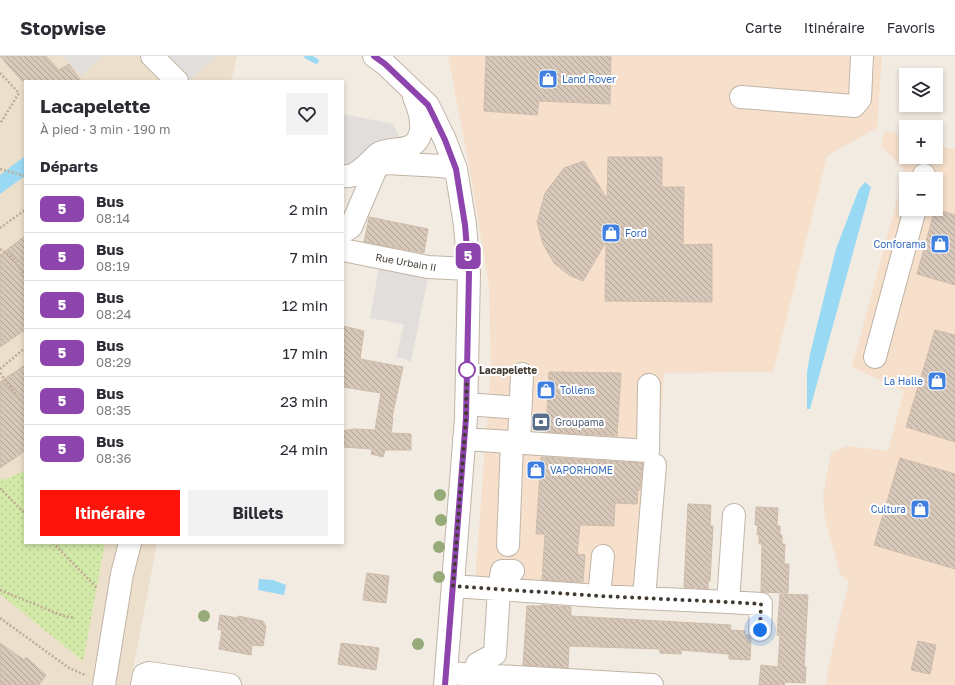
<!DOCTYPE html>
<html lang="fr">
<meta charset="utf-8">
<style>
:root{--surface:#fff;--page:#f2f2f3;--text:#2b2b33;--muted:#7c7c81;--line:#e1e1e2;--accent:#ff140c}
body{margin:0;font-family:"Golos Text",sans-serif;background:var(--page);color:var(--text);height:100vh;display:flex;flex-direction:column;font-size:15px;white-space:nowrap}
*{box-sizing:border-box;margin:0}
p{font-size:13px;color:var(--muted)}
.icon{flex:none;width:22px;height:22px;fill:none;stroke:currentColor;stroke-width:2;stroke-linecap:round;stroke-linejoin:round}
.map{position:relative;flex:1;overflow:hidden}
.side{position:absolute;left:24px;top:24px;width:320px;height:464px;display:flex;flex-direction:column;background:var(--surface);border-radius:0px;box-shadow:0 2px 6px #0003}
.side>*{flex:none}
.badge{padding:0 8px;border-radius:6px;font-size:14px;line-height:26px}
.controls{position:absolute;left:899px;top:12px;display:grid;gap:8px}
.controls a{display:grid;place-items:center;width:44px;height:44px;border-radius:0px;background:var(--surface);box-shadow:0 2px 6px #0003;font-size:20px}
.you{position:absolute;width:20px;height:20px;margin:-10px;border:3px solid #fff;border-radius:50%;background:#1a73e8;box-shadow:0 0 0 6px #1a73e833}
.map>.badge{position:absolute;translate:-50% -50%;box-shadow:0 0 0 2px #fff}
h2{padding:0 16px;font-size:15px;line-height:36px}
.round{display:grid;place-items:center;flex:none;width:42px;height:42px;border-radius:0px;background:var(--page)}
.summary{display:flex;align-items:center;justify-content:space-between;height:68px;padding:0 16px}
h1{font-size:19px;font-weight:700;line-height:30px}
.cta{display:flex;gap:8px;margin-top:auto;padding:8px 16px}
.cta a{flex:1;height:46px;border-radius:0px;background:var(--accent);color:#fff;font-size:16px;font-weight:700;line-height:46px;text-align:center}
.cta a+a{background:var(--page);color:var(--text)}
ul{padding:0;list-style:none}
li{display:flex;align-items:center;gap:12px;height:48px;padding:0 16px;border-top:1px solid var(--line)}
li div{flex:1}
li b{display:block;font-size:15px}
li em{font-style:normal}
li .badge{min-width:44px;font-weight:700;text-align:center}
header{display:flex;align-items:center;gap:24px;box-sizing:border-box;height:56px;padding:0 20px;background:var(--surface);border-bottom:1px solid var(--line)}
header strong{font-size:19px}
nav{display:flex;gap:22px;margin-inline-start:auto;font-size:14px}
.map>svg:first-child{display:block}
</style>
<header>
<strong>Stopwise</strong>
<nav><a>Carte</a><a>Itinéraire</a><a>Favoris</a></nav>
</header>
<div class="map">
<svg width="955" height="629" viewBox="0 0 955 629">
<defs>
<pattern id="park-dots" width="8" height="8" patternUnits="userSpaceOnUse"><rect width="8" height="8" fill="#d3e9a8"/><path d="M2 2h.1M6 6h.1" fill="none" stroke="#b6c991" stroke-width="1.8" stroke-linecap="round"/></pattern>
<pattern id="building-back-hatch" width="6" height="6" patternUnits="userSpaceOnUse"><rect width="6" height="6" fill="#d7c8ba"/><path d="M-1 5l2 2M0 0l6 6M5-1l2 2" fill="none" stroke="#b0a498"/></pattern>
</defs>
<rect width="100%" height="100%" fill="#f2ebe2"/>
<path fill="#f6dfcb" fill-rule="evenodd" d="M448 0H882L877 72 827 100 773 316 664 317 649 532 475 526 491 313 489 230 469 109Z
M885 75 906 80V101H936V89L955 94V629H826L828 613 838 569 849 526 840 518 825 463 823 439 831 397 847 390 888 395 904 335 852 311 905 114 881 90ZM906 123H936V153H906Z"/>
<path fill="#ecdfcb" d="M0 0H237L231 25H25V487H157L130 629H0Z"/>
<path fill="url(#park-dots)" d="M25 415V487H105L83 605 0 538V422L4 424Z"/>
<path fill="#e2dedb" d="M63 0H103L81 20Z
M144 0H217L189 25H167Z
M343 58 393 68 414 112 343 111Z
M379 211 428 221 411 306 403 302H396L404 268 370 262Z"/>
<path fill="#9ad9f3" d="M25 100V120L0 138V119Z
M865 126 871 131 810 353H807V316L810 298 836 193 859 133Z
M259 523 273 524 286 529 284 539 258 534Z"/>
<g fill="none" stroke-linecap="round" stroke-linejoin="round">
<path stroke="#9ad9f3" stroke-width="5.5" d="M307 0 316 5"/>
</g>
<path fill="url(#building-back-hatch)" stroke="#cfbcaa" d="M0 0H46L59 14 69 8 81 25H22Z
M486 0H611L610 48 539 45 537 59 484 55Z
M608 101H662V131H684L683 189 712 188V246L605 245 606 186 583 225 569 219 554 207 543 188 537 166 545 137 564 112 584 105 607 143Z
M935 153 955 159V229L917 218Z
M369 161 428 173 424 197 364 186Z
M25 180V274L0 291V199Z
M343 270 364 275 360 303 403 311 392 361 393 362 391 377 411 378V394H385L383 401 371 398 372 393 343 391V375L353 373 375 374 381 337 343 331Z
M935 274 955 279V386L906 371Z
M25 309V395L0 412V326Z
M549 316 621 317 617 380 546 376Z
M541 401 643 407 640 434H638L637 448 615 447 614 470 580 469 577 498 585 499 583 526 542 524 545 478H536Z
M900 402 955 418V513L874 489Z
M688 448 711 449 710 470H713L710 525H708V533L684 531Z
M756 451 778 452 777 470H780V479H782V488H785L784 508H789L788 537 761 536 762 488H759V478L757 479 758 469H755Z
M367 517 389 520 386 547 363 544Z
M780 538 808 539 804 611H806L805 627 785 626 784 629H759L761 609 778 611 780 580 777 579Z
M541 549 571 551V560L731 569 730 574 745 575V579H749L751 582 750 604 729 603V598L681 594V598L660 597V593L569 590 568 612 523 609 527 550H541Z
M220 559 238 562V560L263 565 266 571 263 590 252 589 251 599 219 593 222 574 218 573Z
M918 585 936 589 930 618 911 614Z
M0 587 24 604 26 601 46 619 39 629H0Z
M341 587 379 592 376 614 338 608Z"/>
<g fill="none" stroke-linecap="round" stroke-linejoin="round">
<defs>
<path id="minor" d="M152 0 177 25
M374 0 385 8 428 49 433 59 445 84 456 113 465 169 469 217 466 362 445 629
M741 41 854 50 860 43 862 0
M380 97 386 107 441 110 456 113
M343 120C357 123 368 106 378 98 387 92 402 95 411 90 428 80 420 55 414 41
M923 123 924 119
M343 173 346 174 351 171 377 110 386 107
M343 194 428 211 469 213
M875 301 915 153
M466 348 520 352
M464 383 648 395 649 329
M519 387 522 318
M508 489 512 387
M453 530 599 540 728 546 761 548 760 574
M599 540 603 500
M644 542 655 409
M728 546 734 459
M446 617 652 629
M475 619 477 608 495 598 499 533 502 515H513
M104 629 122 518 130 487
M142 629 144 619 149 617 230 629"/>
</defs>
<use href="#minor" stroke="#c0b5a7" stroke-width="24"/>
<path stroke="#c0ac95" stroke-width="2.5" stroke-dasharray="2 2" stroke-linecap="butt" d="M0 17 19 37 0 68
M0 113 25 120
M0 172 25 154
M0 193 12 201 25 220
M0 313 25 292
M0 317 20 344
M0 432 25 458
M53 487 97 532
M0 534 61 559 74 562
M0 562 69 612 85 619"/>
<use href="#minor" stroke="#fff" stroke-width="22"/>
</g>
<g fill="#97ab7a">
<circle cx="440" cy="439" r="6"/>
<circle cx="441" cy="464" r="6"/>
<circle cx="439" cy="491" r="6"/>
<circle cx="439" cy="521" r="6"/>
<circle cx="204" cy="560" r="6"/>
<circle cx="418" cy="588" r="6"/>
</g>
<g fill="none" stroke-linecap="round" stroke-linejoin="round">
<defs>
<path id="line" d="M374 0 385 8 428 49 433 59 445 84 456 113 465 169 469 217 466 362 445 629"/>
</defs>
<use href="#line" stroke="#fff" stroke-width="9"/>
<use href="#line" stroke="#8e44ad" stroke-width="6"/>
<path stroke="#433b32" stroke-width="4" stroke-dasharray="0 7.2" d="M467 314 466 362 453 530 599 540 728 546 761 548 760 574"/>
</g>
<defs>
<symbol id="shop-square" viewBox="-11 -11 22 22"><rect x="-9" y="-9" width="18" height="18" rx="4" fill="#3f7fe0" stroke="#fff"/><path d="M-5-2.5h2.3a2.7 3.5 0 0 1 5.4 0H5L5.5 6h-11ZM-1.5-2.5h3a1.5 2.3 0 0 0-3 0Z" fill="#fff"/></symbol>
<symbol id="bank-square" viewBox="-11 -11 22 22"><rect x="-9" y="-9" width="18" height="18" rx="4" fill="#5c6f8a" stroke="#fff"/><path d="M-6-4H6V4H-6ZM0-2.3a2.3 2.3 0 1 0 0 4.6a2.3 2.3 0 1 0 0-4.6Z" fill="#fff"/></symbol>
</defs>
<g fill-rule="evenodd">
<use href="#shop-square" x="537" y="12" width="22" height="22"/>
<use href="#shop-square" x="600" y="166" width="22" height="22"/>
<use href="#shop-square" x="929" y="177" width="22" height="22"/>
<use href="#shop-square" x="926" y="314" width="22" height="22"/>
<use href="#shop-square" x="535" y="323" width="22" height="22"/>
<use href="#bank-square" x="530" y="355" width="22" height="22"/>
<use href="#shop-square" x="525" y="403" width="22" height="22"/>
<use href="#shop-square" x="909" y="442" width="22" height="22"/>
</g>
<circle fill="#fff" stroke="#8e44ad" stroke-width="2" cx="467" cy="314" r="8"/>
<g text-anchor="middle" stroke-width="4" stroke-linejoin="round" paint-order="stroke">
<g font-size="10" fill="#366cbe" stroke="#fff" text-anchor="start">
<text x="562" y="27">Land Rover</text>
<text x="625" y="181">Ford</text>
<text x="926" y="192" text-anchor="end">Conforama</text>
<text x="923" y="329" text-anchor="end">La Halle</text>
<text x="560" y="338">Tollens</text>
<text x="550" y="418">VAPORHOME</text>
<text x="906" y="457" text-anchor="end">Cultura</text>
</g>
<g font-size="10" fill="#433b32" stroke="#fff">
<text transform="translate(406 206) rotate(10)" y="4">Rue Urbain II</text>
</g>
<g font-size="10" font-weight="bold" fill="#433b32" stroke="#fff" text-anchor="start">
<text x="479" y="318">Lacapelette</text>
</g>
<g font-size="10" fill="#4e5e75" stroke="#fff" text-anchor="start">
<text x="555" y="370">Groupama</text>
</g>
</g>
</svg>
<div class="controls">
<a><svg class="icon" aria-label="layers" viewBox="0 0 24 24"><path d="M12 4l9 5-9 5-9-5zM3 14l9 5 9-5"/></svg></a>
<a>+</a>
<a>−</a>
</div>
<div class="you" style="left:760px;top:574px"></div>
<b class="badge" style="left:468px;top:200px;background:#8e44ad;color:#fff">5</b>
<section class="side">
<div class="summary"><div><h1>Lacapelette</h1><p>À pied · 3 min · 190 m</p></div><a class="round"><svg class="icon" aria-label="heart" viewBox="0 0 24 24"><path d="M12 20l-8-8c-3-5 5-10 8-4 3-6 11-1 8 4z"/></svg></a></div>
<h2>Départs</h2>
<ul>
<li><span class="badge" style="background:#8e44ad;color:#fff">5</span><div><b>Bus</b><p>08:14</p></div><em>2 min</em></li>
<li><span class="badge" style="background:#8e44ad;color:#fff">5</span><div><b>Bus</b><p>08:19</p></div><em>7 min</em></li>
<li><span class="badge" style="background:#8e44ad;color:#fff">5</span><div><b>Bus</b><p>08:24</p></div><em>12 min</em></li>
<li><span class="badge" style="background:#8e44ad;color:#fff">5</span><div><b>Bus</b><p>08:29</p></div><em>17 min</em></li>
<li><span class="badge" style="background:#8e44ad;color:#fff">5</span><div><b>Bus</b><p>08:35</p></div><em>23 min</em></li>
<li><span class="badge" style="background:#8e44ad;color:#fff">5</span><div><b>Bus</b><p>08:36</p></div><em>24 min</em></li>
</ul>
<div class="cta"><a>Itinéraire</a><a>Billets</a></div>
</section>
</div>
